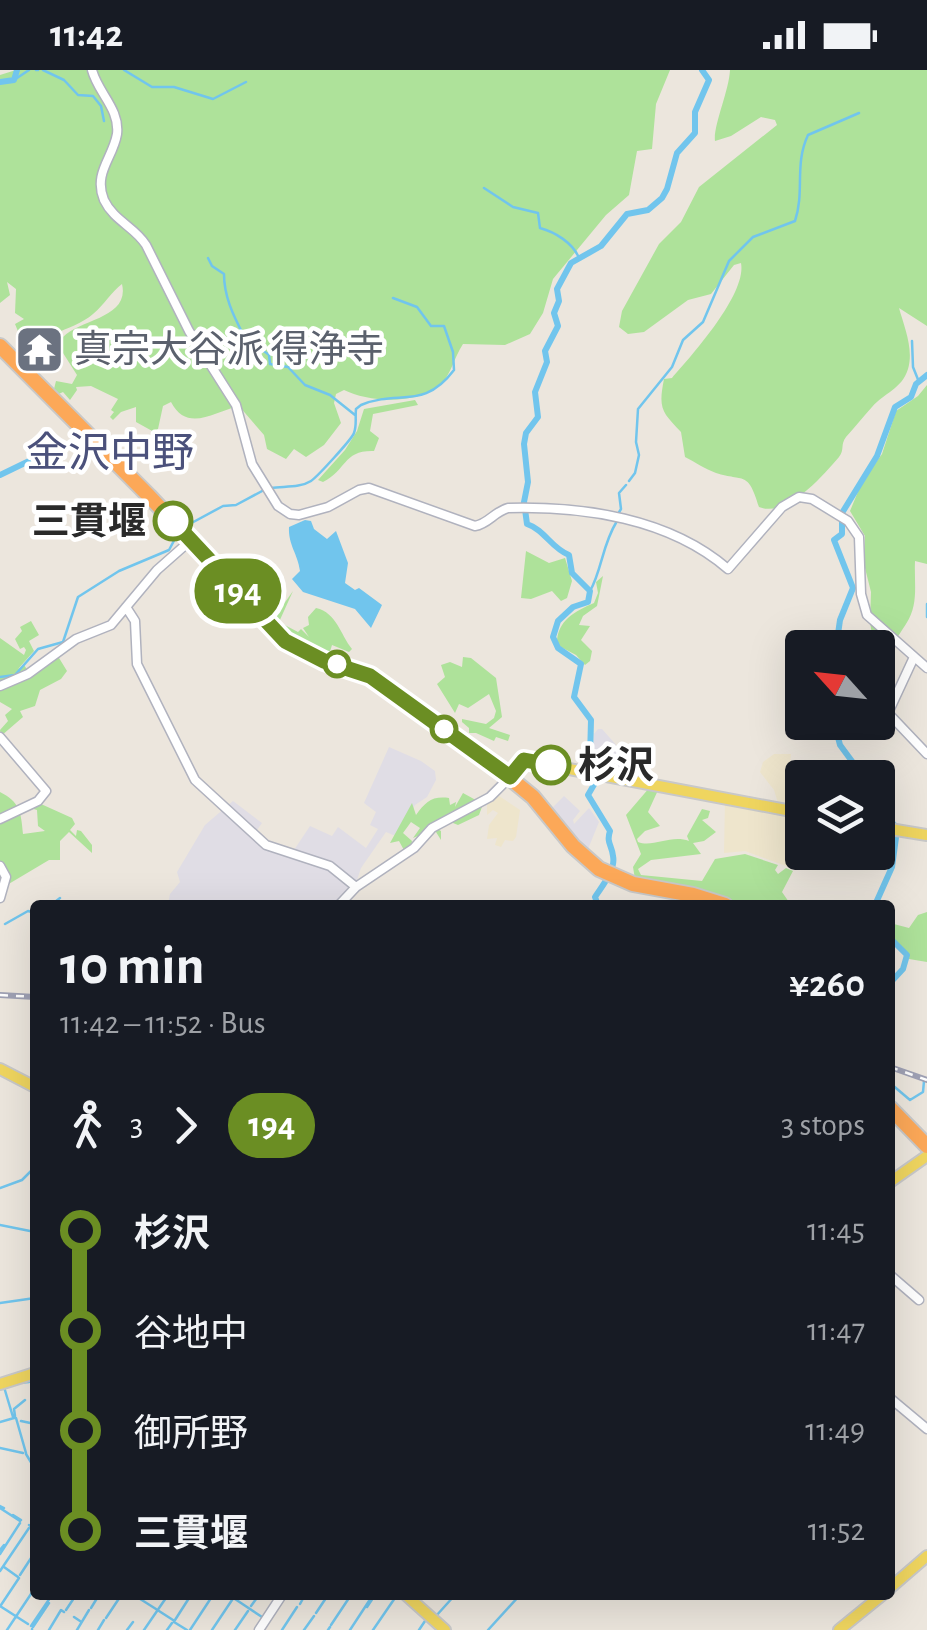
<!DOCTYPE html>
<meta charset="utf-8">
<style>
:root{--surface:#171b24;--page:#20242c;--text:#f1f3f6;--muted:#9ea1a6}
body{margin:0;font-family:"Alegreya Sans","Noto Sans JP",sans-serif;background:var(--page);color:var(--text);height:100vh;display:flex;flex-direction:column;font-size:38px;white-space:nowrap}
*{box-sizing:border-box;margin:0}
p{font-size:32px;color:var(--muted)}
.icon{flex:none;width:55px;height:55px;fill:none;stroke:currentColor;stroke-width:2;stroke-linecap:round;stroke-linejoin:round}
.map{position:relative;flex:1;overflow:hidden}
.side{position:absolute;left:30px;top:830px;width:865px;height:700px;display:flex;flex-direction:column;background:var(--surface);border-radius:10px;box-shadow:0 10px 40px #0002}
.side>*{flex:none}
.badge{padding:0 20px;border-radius:32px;font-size:35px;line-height:65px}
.needle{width:65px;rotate:297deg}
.fabs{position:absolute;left:785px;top:560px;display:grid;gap:20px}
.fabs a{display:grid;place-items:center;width:110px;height:110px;border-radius:10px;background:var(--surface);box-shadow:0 10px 40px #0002;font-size:50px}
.map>.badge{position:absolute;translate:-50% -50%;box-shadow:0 0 0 5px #fff}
.legs{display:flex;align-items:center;gap:15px;height:110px;padding:0 30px;font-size:32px}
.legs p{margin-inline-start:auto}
.overview{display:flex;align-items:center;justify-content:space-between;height:170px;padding:0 30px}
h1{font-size:55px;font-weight:700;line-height:75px}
ul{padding:0 30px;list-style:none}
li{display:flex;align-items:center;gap:35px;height:100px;font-size:38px}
li i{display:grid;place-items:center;width:15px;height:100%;margin:0 12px;background:currentColor}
li i::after{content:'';width:25px;height:25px;margin:-12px;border:8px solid;border-radius:50%;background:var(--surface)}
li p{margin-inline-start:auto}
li:first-child i{background:linear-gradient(#0000 50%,currentColor 0)}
li:last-child i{background:linear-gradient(currentColor 50%,#0000 0)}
.status{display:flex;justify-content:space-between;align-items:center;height:70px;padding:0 50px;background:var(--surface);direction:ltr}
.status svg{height:28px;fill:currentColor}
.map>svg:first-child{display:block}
</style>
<div class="status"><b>11:42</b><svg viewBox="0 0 49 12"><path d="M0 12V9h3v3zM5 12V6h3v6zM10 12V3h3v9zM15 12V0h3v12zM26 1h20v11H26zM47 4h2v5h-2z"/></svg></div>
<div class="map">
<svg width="927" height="1560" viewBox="0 0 927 1560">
<rect width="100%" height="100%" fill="#ece6dd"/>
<path fill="#e0dde5" d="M598 659H602L634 695 631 709 602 703 593 691 594 664Z
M389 677 421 691 435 701 436 710 427 727 415 735 398 767 386 762 361 798 356 813 335 835 168 834 170 824 180 812 177 802 205 755 233 731 262 753 252 767 274 782 290 786 310 756 332 766 338 757 366 778 378 759 370 755 376 742 364 733Z
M564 726 580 741 573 750 574 754 589 738 599 752 586 784 552 738Z"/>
<path fill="#eee5cc" d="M774 684H791L789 707 793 738 779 736 774 720 760 702 763 692Z
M496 724 520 740 516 767 513 771 505 770 501 777 495 775 497 768 487 769 489 755 498 743 493 740 487 745V730Z
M725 730 800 744 797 800 745 781 724 783Z"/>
<path fill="#aee29a" d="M16 0H670L656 34 652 79 637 81 629 125 606 145 553 209 543 243 530 264 505 275 463 274C454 287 451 306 439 316 416 335 368 332 344 320L336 324 334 333 341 353 324 375 306 387 294 379 286 389 267 379 264 365 239 336C214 342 187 363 171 332L163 336 158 359 154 362 136 352V337L121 342 113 350 110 347 114 342 111 340 118 329 91 316 76 317 77 320 70 330 63 322 52 327 56 311 72 314 77 305 63 283V267C81 249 130 248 122 214 112 221 104 235 93 244 83 253 67 258 55 264L50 258 24 276 15 254 24 249 15 243 16 219 7 212 10 225 0 233V5Z
M730 0H927V256L899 238C904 256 914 279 908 299 902 319 884 323 872 337 863 347 855 357 846 367 840 375 845 379 839 387 822 407 786 448 759 437 748 400 744 412 716 403 705 399 695 392 685 387L681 362C662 342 658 339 664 309L672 308C692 285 747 224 741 193L734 195 711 224 688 230 644 262 628 264 619 257 622 241 659 174 681 152 699 117 777 55 775 50 761 47 731 66 715 71C713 56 729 21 730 0Z
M927 315V494L915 491C914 515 919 534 906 554 897 567 894 577 878 581V578L874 577 870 552 871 522 864 494 865 466 850 441 862 412 882 384 896 341 918 326Z
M415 330 418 335 373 344 370 361 379 368 374 381C343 380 347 400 323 412L318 410 345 380 357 361 364 339Z
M526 481 549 493 565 488 572 511 567 528 561 531 552 521 531 529 521 528Z
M603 506 597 536 583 546 579 555 590 556 581 570 592 581 590 591 585 595 576 585 557 575C556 551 575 541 594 533L598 523 596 512Z
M293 521 279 552 298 562 301 559 309 567 303 558 309 555 308 547 316 538C337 543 340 564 352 579L349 582 332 575 328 588 290 571 269 546 276 545Z
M31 551 39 565 29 571 34 581 18 599 24 595 28 601 56 583 67 601 61 609 40 620 35 636 20 641 23 647 1 666 0 660 8 651 5 645 12 639 0 632V568L24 585 26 580 24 577 20 579 15 569 22 561 20 557Z
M463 587 471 588 496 608 502 647 489 658 510 665 508 671 496 667 494 671 476 663H469V658L462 652V649L486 654 494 648 496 641 489 624 468 638 459 634 455 643 437 614 445 607 441 595 450 592 462 597Z
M650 717 659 718 648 742 660 756 645 761 637 769 638 772C653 778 671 764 689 771L687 766 702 739 710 741 708 748 702 750 716 762 704 771 693 773 701 784 651 790 638 799 641 805 702 811 715 789 745 784 778 795 775 800 778 804 786 798 793 801 782 822 791 835H732L635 809 633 797 641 784 626 745Z
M0 722C20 732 21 742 23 764L45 761 38 756 37 740 30 738 41 734 72 748 75 754 70 760 76 766 77 760 81 761 92 775V783L69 762 60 771V790H49L7 815 9 802 0 793Z
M463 723 483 734 479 745 458 755 453 753V741L430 755 441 761V770L436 762 430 761 413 768 420 758 411 752 403 763 412 771 411 778 405 782 399 771 390 773 412 733 416 745C426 732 431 726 449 728L450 735 456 732 455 737Z
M927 842V892L909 889 890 864V853L909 858 918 845Z"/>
<path fill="#71c5ed" d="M305 450 311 451 314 459 327 469 336 461 348 493 345 513 355 520 359 518 382 535 371 558 355 539 303 522 292 509 300 501C298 484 288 475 289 457Z"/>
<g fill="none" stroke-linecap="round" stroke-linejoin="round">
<path stroke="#71c5ed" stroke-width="2.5" d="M36 0H38
M43 0 64 10 78 25 93 26 101 36 104 51
M124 0 152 17H174L213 29 246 12
M17 8 29 0
M484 118 513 137 538 143 540 158C555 162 573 173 579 188
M208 188 212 196 224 204C224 226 233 245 243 264 248 273 262 279 269 285L270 294 288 297 305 315 330 325 355 345
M912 271 913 297 919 312
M629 411 635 403 639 385 636 372 638 339 672 297 683 270 703 252 729 191 753 167 795 151C805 121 794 95 808 65L859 43
M271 418C284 416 300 418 311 411 317 407 352 369 354 363 357 355 355 347 356 339L361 335C399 319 423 341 454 300L453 282 444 256H431L417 237 393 228
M618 444 621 439 619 423 626 415
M186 456 223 436 236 435 264 420
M590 521C602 500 602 475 617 451
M927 534V547
M0 607 15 605 38 579 63 572 78 527 119 501 169 480 177 465
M51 835 60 828
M5 854 28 841 35 843
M890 1013 910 1030 923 1022 924 1011
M0 1118 22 1110 35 1097
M0 1155 35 1162
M0 1233 35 1228
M17 1313 29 1312
M33 1315H35
M4 1317 13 1347
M34 1318 35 1321
M15 1346 14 1339 25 1330
M16 1348 26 1383
M21 1351 35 1354
M0 1352 14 1348
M0 1378 23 1383
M26 1384 35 1399
M0 1436 4 1438
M0 1438 20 1451
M13 1445 21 1450
M29 1455 35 1459
M0 1480 4 1475
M0 1484 20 1453
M4 1497 18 1507
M0 1501 29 1458
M20 1505 35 1482
M228 1525 233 1528
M137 1527 156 1539
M235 1529 262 1547
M300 1534 305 1525
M1 1535 19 1508
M0 1536 28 1554
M251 1536 259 1525
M367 1537 375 1525
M91 1538 99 1525
M66 1540 76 1525
M159 1541 173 1550
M316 1543 328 1525
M436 1546 455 1525
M74 1547 80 1551
M106 1548 120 1527
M175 1550 191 1525
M174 1552 187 1560
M331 1555 351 1525
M31 1556 52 1525
M33 1557 49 1533
M7 1560 35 1518
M32 1560V1559
M49 1560 61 1540 64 1542
M77 1560 89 1540
M98 1560 104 1550
M127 1560 133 1552
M144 1560 168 1525
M167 1560 172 1553
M190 1560 213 1525
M212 1560 232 1530
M235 1560 248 1541
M282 1560 297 1537
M304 1560 314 1546
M328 1560 330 1557
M350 1560 369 1531
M373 1560 397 1525
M419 1560 427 1548
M488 1560 520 1525"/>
<path stroke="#71c5ed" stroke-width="6" d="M0 12 14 10 17 0
M0 405 62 375
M836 578 840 550 853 518 834 470 842 464V443L877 386 895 337 911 327 916 314 927 305
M834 652 840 675 854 694 860 708
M599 702 590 688 591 650 574 627 581 594 558 578 553 567 558 551 573 537 588 532 590 521 572 503 569 485C551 478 545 460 527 454L524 432 528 412 524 374 526 363 538 347 535 322 547 292 545 281 558 256 554 243 559 231 557 219 571 193 601 176 627 144 648 140 662 128 667 119 677 83 695 63V42L709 10 702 0
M878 737 897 758
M598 835 595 827C602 816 616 800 613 786 612 775 606 773 610 761L588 725 599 706
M875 835 892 797 897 760
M890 868 907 885 903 899 890 913"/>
<defs>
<path id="minor" d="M92 0C98 23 120 39 117 64 113 88 93 103 104 130 114 151 135 157 146 175L189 261 236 335 252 394 278 436 290 444 299 445 328 437 359 420 369 418 475 456C488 454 494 442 508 438 583 436 669 448 728 499L782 437 799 427 812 429 848 451 859 467 861 524 867 545 927 598
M126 537 135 551 137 594 195 710 266 775 330 796 356 817
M914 587 888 643 927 684
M0 616 28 604 76 569 111 555 157 500 191 470
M0 667 46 721 38 731 0 749
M0 796 6 807 0 828
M339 835 356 817 414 778 432 758 490 727 510 707
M890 1205 919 1230
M890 1328 927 1359
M259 1560 282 1525"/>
<path id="major" d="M510 707 522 692 527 691 802 743
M878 757 927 765
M0 999 35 1017
M890 1112 927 1086
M0 1314 35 1303
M890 1518 927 1486
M406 1525 445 1560
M839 1560 882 1525"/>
<path id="highway" d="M0 276 149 426 285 571 318 588 371 606 494 695 533 727 573 776 599 799 633 814 693 825 725 835
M890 1038 927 1076"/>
</defs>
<use href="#minor" stroke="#b0b2be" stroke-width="11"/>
<use href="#major" stroke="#c8c8c8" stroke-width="14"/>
<use href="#highway" stroke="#c8c8c8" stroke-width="18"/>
<use href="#minor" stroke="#fff" stroke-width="8"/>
<use href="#major" stroke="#efd55f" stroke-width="10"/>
<use href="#highway" stroke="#fca858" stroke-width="14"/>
<defs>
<path id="rail" d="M0 925 35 927
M890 997 927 1010"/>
</defs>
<use href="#rail" stroke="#9fa1b4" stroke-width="6"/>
<use href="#rail" stroke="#fff" stroke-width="2.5" stroke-dasharray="8" stroke-linecap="butt"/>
</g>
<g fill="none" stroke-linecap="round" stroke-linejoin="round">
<defs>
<path id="line-1" d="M173 451 285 571 324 591 370 606 510 707 524 690 551 695"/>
</defs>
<use href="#line-1" stroke="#fff" stroke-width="22"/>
<use href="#line-1" stroke="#6b8e23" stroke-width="15"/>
</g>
<defs>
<symbol id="temple-square" viewBox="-11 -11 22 22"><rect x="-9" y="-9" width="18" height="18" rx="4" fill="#6b7280" stroke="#fff"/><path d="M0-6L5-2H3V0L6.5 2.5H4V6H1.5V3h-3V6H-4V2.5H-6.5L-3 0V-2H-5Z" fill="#fff"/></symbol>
</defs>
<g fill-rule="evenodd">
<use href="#temple-square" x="12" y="252" width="55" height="55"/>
</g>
<g fill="#fff" stroke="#6b8e23" stroke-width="5">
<circle cx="173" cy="451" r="18"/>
<circle cx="337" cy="594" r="12"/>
<circle cx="444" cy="659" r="12"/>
<circle cx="551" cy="695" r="18"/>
</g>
<g text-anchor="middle" stroke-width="9" stroke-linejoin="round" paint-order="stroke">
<g font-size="38" fill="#5b616d" stroke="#fff" text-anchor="start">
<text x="74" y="292">真宗大谷派 得浄寺</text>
</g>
<g font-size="38" font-weight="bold" fill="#2a2a2a" stroke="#fff" text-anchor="end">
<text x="146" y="464">三貫堰</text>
<text x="578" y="708" text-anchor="start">杉沢</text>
</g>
<g font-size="42" fill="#4b517b" stroke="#fff">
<text x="110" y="397">金沢中野</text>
</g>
</g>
</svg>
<div class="fabs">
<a><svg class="needle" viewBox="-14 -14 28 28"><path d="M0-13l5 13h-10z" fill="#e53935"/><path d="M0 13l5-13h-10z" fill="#9ea1a6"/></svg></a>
<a><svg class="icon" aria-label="layers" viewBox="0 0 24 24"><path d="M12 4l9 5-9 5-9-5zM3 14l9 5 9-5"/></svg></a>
</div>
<b class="badge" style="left:238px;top:521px;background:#6b8e23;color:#fff">194</b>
<section class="side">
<div class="overview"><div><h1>10 min</h1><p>11:42 – 11:52 · Bus</p></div><b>¥260</b></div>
<div class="legs"><svg class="icon" aria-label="walk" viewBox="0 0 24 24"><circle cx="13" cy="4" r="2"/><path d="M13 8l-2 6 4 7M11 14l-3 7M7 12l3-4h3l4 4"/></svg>3<svg class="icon" aria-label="forward" viewBox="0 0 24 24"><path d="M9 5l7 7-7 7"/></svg><b class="badge" style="background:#6b8e23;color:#fff">194</b><p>3 stops</p></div>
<ul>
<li><i style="color:#6b8e23"></i><b>杉沢</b><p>11:45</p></li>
<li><i style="color:#6b8e23"></i><span>谷地中</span><p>11:47</p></li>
<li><i style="color:#6b8e23"></i><span>御所野</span><p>11:49</p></li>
<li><i style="color:#6b8e23"></i><b>三貫堰</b><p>11:52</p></li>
</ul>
</section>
</div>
